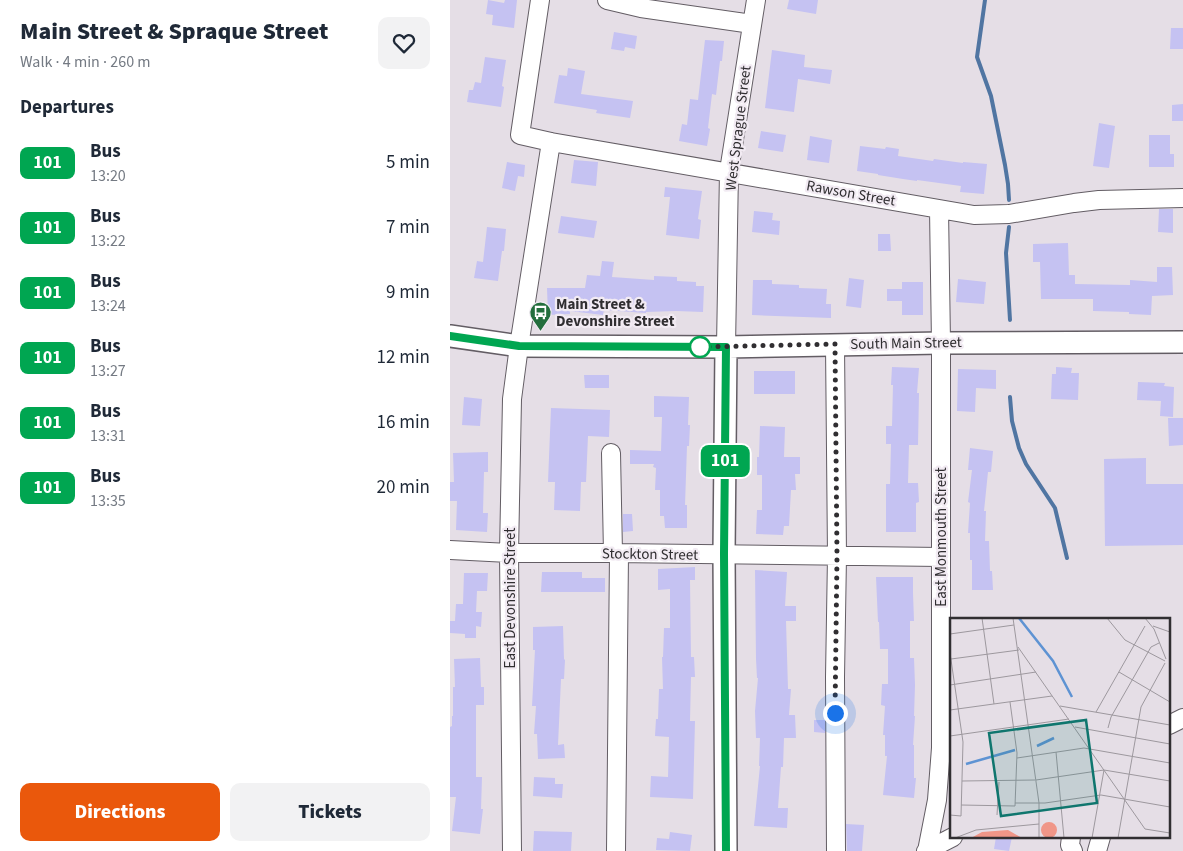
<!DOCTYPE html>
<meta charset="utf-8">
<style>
:root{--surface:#fff;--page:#f2f2f3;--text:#1f2937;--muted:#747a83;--accent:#ea580c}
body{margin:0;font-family:"Source Sans 3",sans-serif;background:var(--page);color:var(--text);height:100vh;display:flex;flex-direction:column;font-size:19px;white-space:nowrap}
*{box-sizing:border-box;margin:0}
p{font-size:16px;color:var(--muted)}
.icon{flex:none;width:28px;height:28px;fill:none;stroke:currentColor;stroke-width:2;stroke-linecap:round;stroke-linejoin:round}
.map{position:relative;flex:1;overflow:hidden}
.drawer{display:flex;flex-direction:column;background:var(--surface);width:450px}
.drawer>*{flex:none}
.badge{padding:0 10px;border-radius:8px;font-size:18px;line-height:32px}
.you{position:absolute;width:25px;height:25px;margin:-12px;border:4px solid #fff;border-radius:50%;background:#1a73e8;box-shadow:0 0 0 8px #1a73e833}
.map>.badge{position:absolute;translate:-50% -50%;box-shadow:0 0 0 2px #fff}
h2{padding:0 20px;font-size:19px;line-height:45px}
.round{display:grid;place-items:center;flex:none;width:52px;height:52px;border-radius:10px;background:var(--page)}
.summary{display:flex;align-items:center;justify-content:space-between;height:85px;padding:0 20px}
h1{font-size:24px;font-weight:800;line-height:38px}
.cta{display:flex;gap:10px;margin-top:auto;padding:10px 20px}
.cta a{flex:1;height:58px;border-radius:10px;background:var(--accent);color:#fff;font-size:20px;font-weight:800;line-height:58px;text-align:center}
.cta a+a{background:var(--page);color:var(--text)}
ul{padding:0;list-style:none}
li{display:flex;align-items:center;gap:15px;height:65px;padding:0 20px}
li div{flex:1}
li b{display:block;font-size:19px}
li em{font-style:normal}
li .badge{min-width:55px;font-weight:700;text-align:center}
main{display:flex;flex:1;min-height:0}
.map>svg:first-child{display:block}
</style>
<main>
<section class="drawer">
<div class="summary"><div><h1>Main Street &amp; Spraque Street</h1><p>Walk · 4 min · 260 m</p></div><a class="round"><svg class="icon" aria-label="heart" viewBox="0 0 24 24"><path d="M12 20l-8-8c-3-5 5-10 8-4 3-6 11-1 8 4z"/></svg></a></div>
<h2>Departures</h2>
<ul>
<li><span class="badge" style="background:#00a651;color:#fff">101</span><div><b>Bus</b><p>13:20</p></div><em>5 min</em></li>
<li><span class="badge" style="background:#00a651;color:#fff">101</span><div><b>Bus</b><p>13:22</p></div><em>7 min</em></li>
<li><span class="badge" style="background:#00a651;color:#fff">101</span><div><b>Bus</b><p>13:24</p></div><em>9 min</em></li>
<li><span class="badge" style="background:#00a651;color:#fff">101</span><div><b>Bus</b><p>13:27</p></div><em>12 min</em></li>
<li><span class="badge" style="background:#00a651;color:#fff">101</span><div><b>Bus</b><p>13:31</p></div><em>16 min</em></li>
<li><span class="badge" style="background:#00a651;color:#fff">101</span><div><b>Bus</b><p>13:35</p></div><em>20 min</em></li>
</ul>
<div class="cta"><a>Directions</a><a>Tickets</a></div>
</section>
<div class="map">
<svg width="733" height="851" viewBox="0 0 733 851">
<rect width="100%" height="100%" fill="#e5dee6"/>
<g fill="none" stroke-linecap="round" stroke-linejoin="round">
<path stroke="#5075a2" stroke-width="4" d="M535 0 527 57 541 96 555 165 558 184 559 200
M559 227 556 253 560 320
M560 397 562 421 569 448 576 464 605 508 617 558"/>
</g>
<path fill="#c5c2f2" d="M38 0 54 3 55 0H67L64 28 42 25 43 15 36 14Z
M339 0H368L366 14 337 9Z
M721 28H733V49H720Z
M164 32 187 36 185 49 175 47 174 51 161 49Z
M255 40 274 41 272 61H270L266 95 262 94 258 128 260 129 257 146 229 141 232 124 237 125 240 99 248 100Z
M322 50 355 55 354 67 382 70 380 84 348 79 344 112 315 108Z
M35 57 56 60 52 86 54 87 51 107 17 102 19 90H23L25 82 31 83Z
M118 68 135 71 131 94 183 101 180 118 146 113 147 110 104 103 109 75 117 76Z
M733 104V121H722V105Z
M649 123 665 126 659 168 643 166Z
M311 131 336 135 333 152 308 148Z
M699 135H720V154H724V167H699Z
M360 136 382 140 379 163 357 160Z
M410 146 435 149 436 147 449 149 448 156 483 161 484 159 513 163V162L537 164 534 194 510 192 511 186 467 180V181L453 179 428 175V174L407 171Z
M124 160 148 162 146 186 121 183Z
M57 162 75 165 74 177 68 176 65 191 52 188Z
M215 187 252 191 248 219 251 220 249 239 216 235 220 197H214Z
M709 209H723V233L708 232Z
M304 211 323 213 322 220 330 221 329 235 302 232Z
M111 216 147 221 144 238 108 233Z
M37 227 56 229 54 251H52L48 281 24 278 27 261 33 262Z
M428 234H440L441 251H428Z
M618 243 619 275H625V284L680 285V280L707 282V267H722L723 295 702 296 701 315 679 314V312L643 311V299H591L590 262H583V244Z
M152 261 164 262 162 277 204 280V276L227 277V281L246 282V286H254L253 312 226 311 196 312V313L154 310 153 315 120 311V314L98 315 97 288H135L137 275 150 276Z
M399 278 414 280 411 308 396 306Z
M508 279 536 282 534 304 506 302Z
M303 280H322V284L349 285V288L377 289 376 304H381V318L302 315Z
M452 282H473V315H452V301H437V289H452Z
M442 367 469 368 467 393H469L468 445H459L458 483H468L469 502 466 503V532H436V484H440L441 444H436V426H442L443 385H441Z
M606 367 622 368 621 373H629L628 400 601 399 602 374H606Z
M508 369 546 370V389L526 388 525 412 507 411Z
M304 371H345V394H304Z
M134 375H159V388H135Z
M688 382 715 383 714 386 724 387 723 417 710 416 711 401 687 400Z
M204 396 239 397 238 425H240L239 446H237L235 505H237V528H215L214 516H210V490H205L206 468 203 467 204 464H180V450L211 451 212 417H204Z
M14 397 32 399 30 426 12 425Z
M101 408 160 410 159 437 138 436 136 482H131L130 511 104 510 105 482H98Z
M718 418H733V445L719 446Z
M310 426 335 427 334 457H350V474H345L346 490H341L339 526H334L333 535 306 534 307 510H312V475H307V457H309Z
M520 448 543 451 541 472H538L534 511H536L535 541H539L540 571H542L543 590H522V560H520V533H518L520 503 518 502 522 470H518Z
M38 452V472H34L33 513H38L37 532 6 530 7 501H0V482H4L3 453Z
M696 458V484H733V545L655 546 654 459Z
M173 514H182L183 531 173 532Z
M245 567V580H240L241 657H244L245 677H241L240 721H245L243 799 200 797 201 776 218 777 219 737 205 736 206 719H208L209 689H213L212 657H213L214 628H220V589L208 590V569Z
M305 570 337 572 335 606H346V621H336L338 689H341L339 715H345L346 738H334L333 767H331L328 808H338L337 828 304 826 310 766H309L310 738H306L305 711 308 678H307L306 659Z
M92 572H132V578H155V592H91Z
M14 573H38L37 591H27L26 612H32L31 627 26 626V638H15V634L0 633V621H5L6 604H13Z
M426 577H463V593L464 621H460V658H464L465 685 464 716H465L463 745H464V778H466L464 798 433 795 437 756H435V735H433L435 706 431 705 432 684H438V649H430L429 622H428Z
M113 626 114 659 115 660 114 679H111L108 745 114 744 115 758 88 759 87 734H84L86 706H82L85 650H83V627Z
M30 658 31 687H34V705H26V777H32L31 809H33L30 834 2 831 6 797H0V727L2 726V716H3V687H5L4 659Z
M364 720H375V733L364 732Z
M84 777 105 778V784H113L112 798 83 796Z
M396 824 414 825 412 851H397Z
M84 831 122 832 121 851H83Z
M220 832 242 835 240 851 206 850 207 838 219 839Z
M546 837H562L559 851 544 849Z"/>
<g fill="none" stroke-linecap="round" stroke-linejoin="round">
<defs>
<path id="minor" d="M90 0 70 135 101 142 524 215 559 214 624 203 649 200 733 198
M157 0 191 8 302 24
M385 345 387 556 385 677 386 851
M276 347 279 171 306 0
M161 453 163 553
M0 550 59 553H163L491 557
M719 725 733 718
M621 837 620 845 623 851
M62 851 59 553 62 399 69 346 101 142
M166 851 169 554
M476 851 503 837
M477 851 487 800 491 748V343L489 209
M647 851 651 837"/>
<path id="major" d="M0 336 69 346 276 347 491 343 733 342
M276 347 274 554 276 851"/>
</defs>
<use href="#minor" stroke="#635d64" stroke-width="20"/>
<use href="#major" stroke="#635d64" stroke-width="24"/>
<use href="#minor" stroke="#fff" stroke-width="18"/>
<use href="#major" stroke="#fff" stroke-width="21"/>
</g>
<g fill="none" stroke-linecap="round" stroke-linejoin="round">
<defs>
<path id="line" d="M0 336 69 346 276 347 274 554 276 851"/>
</defs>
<use href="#line" stroke="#fff" stroke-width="11"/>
<use href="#line" stroke="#00a651" stroke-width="8"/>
<path stroke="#302e31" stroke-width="5" stroke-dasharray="0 9" d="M250 347 385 344 387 556 385 713"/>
</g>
<defs>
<symbol id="bus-pin" viewBox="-11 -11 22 30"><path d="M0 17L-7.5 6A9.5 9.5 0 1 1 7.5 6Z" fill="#236e3d" stroke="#f2ebf3"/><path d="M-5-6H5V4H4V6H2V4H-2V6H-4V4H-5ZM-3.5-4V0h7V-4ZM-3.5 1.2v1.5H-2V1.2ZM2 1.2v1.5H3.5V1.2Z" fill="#fff"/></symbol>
</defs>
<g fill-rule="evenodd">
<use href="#bus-pin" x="78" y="300" width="25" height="34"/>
</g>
<circle fill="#fff" stroke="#00a651" stroke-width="2.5" cx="250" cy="347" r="10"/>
<g text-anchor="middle" stroke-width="4.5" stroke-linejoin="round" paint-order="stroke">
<g font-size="15" fill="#302e31" stroke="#f2ebf3">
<text transform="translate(288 128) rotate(-83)" y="5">West Sprague Street</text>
<text transform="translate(401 193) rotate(10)" y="5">Rawson Street</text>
<text transform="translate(456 343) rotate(-1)" y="5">South Main Street</text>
<text transform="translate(491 537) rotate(-90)" y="5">East Monmouth Street</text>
<text transform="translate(200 554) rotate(1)" y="5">Stockton Street</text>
<text transform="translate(60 598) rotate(-90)" y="5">East Devonshire Street</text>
</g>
<g font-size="15" font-weight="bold" fill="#302e31" stroke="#f2ebf3" text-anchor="start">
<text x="106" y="309">Main Street &amp;<tspan x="106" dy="17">Devonshire Street</tspan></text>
</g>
</g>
<g transform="translate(500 618)">
<rect width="220" height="220" fill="#e5dee6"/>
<path d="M91 212a8 8 0 1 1 16 0a8 8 0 1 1-16 0ZM58 212 72 220H21L32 214Z" fill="#f09688"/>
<path fill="none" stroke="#5e93d3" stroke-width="2.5" d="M69 0 103 43 122 79M87 128 104 120M16 146 65 132"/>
<path fill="none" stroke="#9d989e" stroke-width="1" d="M32 0 44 86M63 0 89 185V220M157 0 175 22 215 43M195 0 204 11 216 41M203 8 220 14M0 16 64 7M68 29 195 211M0 35 13 124 11 198 0 197M1 41 69 32M169 54 220 84M0 67 86 54M110 88 220 107M0 92 102 78M146 94 195 8M125 109 220 126M158 110 161 99 201 29 209 25M0 118 119 101M106 134 114 220M67 140 134 130 220 145M0 149V118M86 162 154 152 220 163M12 163 85 162M65 185H95L151 177 220 189M11 187 65 188 67 135 60 84M47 197 49 164M195 211 220 215M5 220 26 212 89 206M142 220 154 152M168 220 191 89 215 45"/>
<path fill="#0f766e" fill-opacity="0.15" stroke="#0f766e" stroke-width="2.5" d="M136 102 147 185 51 198 39 115Z"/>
<rect width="220" height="220" fill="none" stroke="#302e31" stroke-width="2.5"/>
</g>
</svg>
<div class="you" style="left:385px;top:713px"></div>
<b class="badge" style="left:275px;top:461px;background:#00a651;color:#fff">101</b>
</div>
</main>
